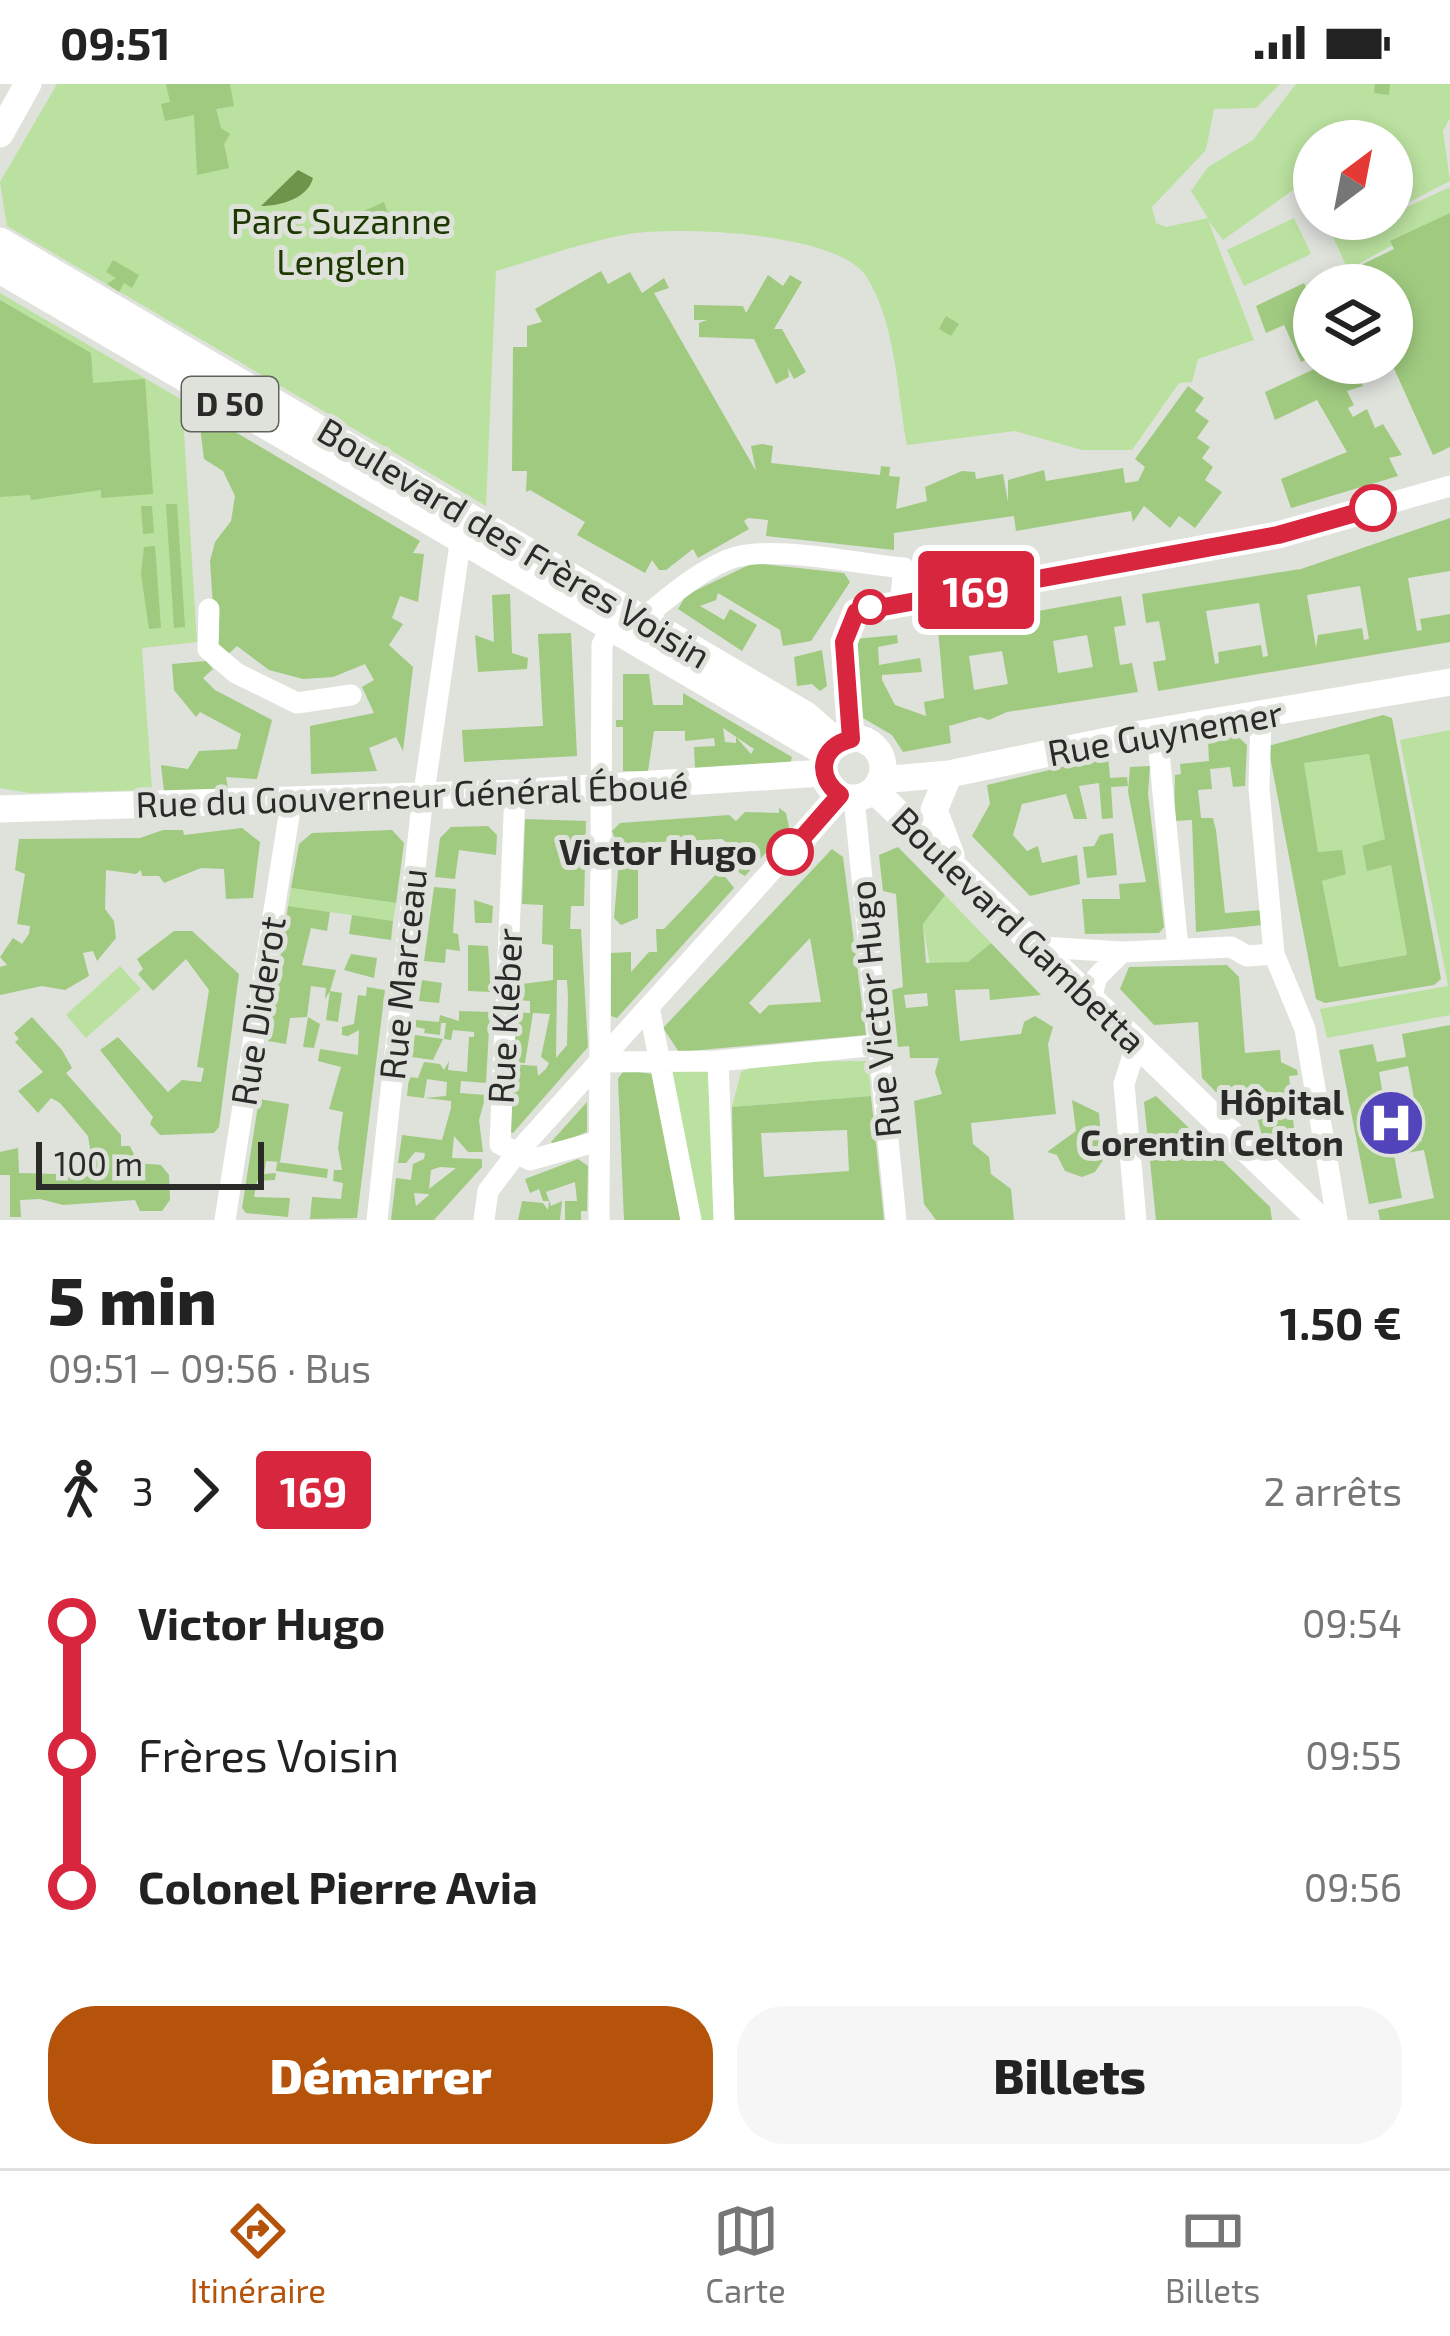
<!DOCTYPE html>
<html lang="fr">
<meta charset="utf-8">
<style>
:root{--surface:#fff;--page:#f6f6f6;--text:#222;--muted:#767676;--line:#e0e0e0;--accent:#b45309}
body{margin:0;font-family:"Exo 2",sans-serif;background:var(--page);color:var(--text);height:100vh;display:flex;flex-direction:column;font-size:45px;white-space:nowrap}
*{box-sizing:border-box;margin:0}
p{font-size:39px;color:var(--muted)}
.icon{flex:none;width:66px;height:66px;fill:none;stroke:currentColor;stroke-width:2;stroke-linecap:round;stroke-linejoin:round}
.map{position:relative;height:1136px;overflow:hidden}
.details{display:flex;flex-direction:column;background:var(--surface);flex:1}
.details>*{flex:none}
.badge{padding:0 24px;border-radius:9px;font-size:42px;line-height:78px}
.needle{width:78px;rotate:32deg}
.buttons{position:absolute;left:1293px;top:36px;display:grid;gap:24px}
.buttons a{display:grid;place-items:center;width:120px;height:120px;border-radius:50%;background:var(--surface);box-shadow:0 6px 18px #0003;font-size:60px}
.scale{position:absolute;left:36px;bottom:30px;width:228px;box-sizing:border-box;padding-left:12px;border:6px solid #2a2b29;border-top:0;font-size:33px;line-height:42px;white-space:nowrap;color:#2a2b29;-webkit-text-stroke:9px #dee2db;paint-order:stroke}
.map>.badge{position:absolute;translate:-50% -50%;box-shadow:0 0 0 6px #fff}
.legs{display:flex;align-items:center;gap:18px;height:132px;padding:0 48px;font-size:39px}
.legs p{margin-inline-start:auto}
.overview{display:flex;align-items:center;justify-content:space-between;height:204px;padding:0 48px}
h1{font-size:66px;font-weight:800;line-height:90px}
.button{display:flex;gap:24px;margin-top:auto;padding:24px 48px}
.button a{flex:1;height:138px;border-radius:48px;background:var(--accent);color:#fff;font-size:48px;font-weight:800;line-height:138px;text-align:center}
.button a+a{background:var(--page);color:var(--text)}
ul{padding:0 48px;list-style:none}
li{display:flex;align-items:center;gap:42px;height:132px;font-size:45px}
li i{display:grid;place-items:center;width:18px;height:100%;margin:0 15px;background:currentColor}
li i::after{content:'';width:30px;height:30px;margin:-15px;border:9px solid;border-radius:50%;background:var(--surface)}
li p{margin-inline-start:auto}
li:first-child i{background:linear-gradient(#0000 50%,currentColor 0)}
li:last-child i{background:linear-gradient(currentColor 50%,#0000 0)}
.status{display:flex;justify-content:space-between;align-items:center;height:84px;padding:0 60px;background:var(--surface);direction:ltr}
.status svg{height:33px;fill:currentColor}
.menu{display:flex;justify-content:space-around;align-items:center;height:168px;border-top:3px solid var(--line);background:var(--surface);font-size:33px;color:var(--muted)}
.menu a{display:grid;justify-items:center;gap:6px}
.menu .current{color:var(--accent)}
.map>svg:first-child{display:block}
</style>
<div class="status"><b>09:51</b><svg viewBox="0 0 49 12"><path d="M0 12V9h3v3zM5 12V6h3v6zM10 12V3h3v9zM15 12V0h3v12zM26 1h20v11H26zM47 4h2v5h-2z"/></svg></div>
<div class="map">
<svg width="1450" height="1136" viewBox="0 0 1450 1136">
<rect width="100%" height="100%" fill="#dee2db"/>
<path fill="#bae19f" d="M57 0H1280L1256 24 1214 25 1206 66 1152 123 1156 139 1166 143 1208 134 1191 107 1208 83 1253 56 1296 0H1450V34L1443 47 1450 97 1392 127V57H1314V91L1223 156 1208 136 1254 256 1198 275 1192 298 1179 299 1132 366H1082L1015 347 907 361C897 309 896 238 866 192 837 148 678 142 629 150 584 158 540 174 496 187L486 422 7 142 0 98Z
M1450 103V129L1348 186 1325 135H1392V131L1400 135 1403 125Z
M1294 134 1311 170 1244 202 1227 166Z
M0 209 182 316 197 558 142 564 152 706 29 709 0 704Z
M1450 646V931L1327 954 1320 925 1448 902 1400 656Z
M1369 670 1385 755 1362 763 1367 786 1391 781 1407 871 1339 883 1322 797 1346 789 1341 767 1318 768 1304 679Z
M291 804 396 819 393 837 288 822Z
M945 811 991 859 968 878 930 882 923 840Z
M120 882 141 905 86 954 66 931Z
M659 977H718L724 1136H691Z
M868 977 871 1012 732 1023 741 988 764 978Z"/>
<path fill="#6c944b" d="M298 86 313 94C308 114 281 122 261 122Z"/>
<path fill="#9fca7f" fill-rule="evenodd" d="M166 0H230L234 22 216 25 221 44 230 50 224 60 229 84 197 91 194 31 165 37 161 20 170 18Z
M1375 0H1390L1389 11 1374 9Z
M384 118 388 129 352 144 348 134Z
M1450 129V363L1433 371 1392 280V221L1397 219 1392 201H1372L1363 180 1394 165 1390 157Z
M113 176 139 191 132 204 124 199 119 208 107 200 116 194 106 188Z
M601 187 608 200 630 188 642 209 664 194 669 204 654 209 756 387 751 362 762 360 773 362 771 379 880 391 881 382 890 383 889 392 900 393 896 425 927 417 925 403 962 387 975 388 976 395 1003 390 1008 418V396L1044 386 1046 397 1123 384 1125 399 1138 397 1145 383 1135 375 1188 302 1204 314 1195 327 1209 337 1197 354 1210 363 1202 374 1213 383 1205 396 1222 408 1195 444 1179 432 1170 444 1144 422 1133 438 1131 427 1016 447 1014 432 894 449V466L766 452 768 436 748 434 744 437 749 445 698 474 693 465 666 486H659L652 476 645 489 577 451 585 438 530 406 526 408 527 387H512L513 263H527V242L542 238 535 225Z
M768 191 783 202 790 191 802 198 774 245H782L806 288 794 295 788 284 789 293 776 300 754 255 699 253V239L707 236H694V221L743 222 746 229Z
M1304 199 1308 207 1314 205V272L1301 278 1284 241 1266 249 1256 222Z
M0 216 91 269 93 299 145 295 153 410 101 414V406L31 416 30 411 0 413Z
M946 232 959 240 951 252 939 245Z
M1327 279H1350L1358 291 1363 302 1347 307 1354 321 1348 324 1353 333 1367 325 1375 344 1383 340 1402 371 1389 374 1398 392 1291 424 1281 395 1347 368 1317 316 1275 336 1265 308Z
M198 326 420 457 413 469 424 470 418 518 400 512 392 534 403 540 389 561 413 583 403 667 396 653 369 664 377 687 311 690 310 642 374 629 362 603 374 596 365 580 333 593 303 595 269 586 237 562 224 574 216 567 210 477 215 458 231 437 235 412 223 387 204 375Z
M166 420H177L185 543 174 544Z
M141 422H152L154 449 143 450Z
M1450 434V487L1408 494 1417 547 1422 546 1420 535 1450 530V558L1158 607 1153 578 1166 576 1159 537 1146 539 1142 510 1301 485ZM1360 502 1369 555 1364 556 1362 544 1318 551 1316 564 1307 511ZM1259 519 1268 572 1263 573 1261 561 1218 568 1219 579 1215 580 1206 527Z
M155 462 161 544 149 545 141 490 144 463Z
M753 479 844 489 850 498 811 557 783 562 780 546 718 509 716 516 700 522 724 536 730 525 757 541 742 567 678 525 686 511Z
M510 510 512 569 528 574 527 585 478 588 475 551 494 558 492 511Z
M1121 512 1126 541 1114 543 1120 581 1132 579 1138 608 1007 628 989 636 980 633 949 642 951 659 903 668 892 651 863 634 855 555 897 551 898 559 878 563 879 581 920 574 922 588 882 591V596L895 621 926 632 924 618 944 614 938 545ZM1087 551 1093 583 1058 589 1053 557ZM1002 567 1008 600 974 606 969 572Z
M571 549 577 672 464 678 462 646 543 642 538 550Z
M822 566 827 602 820 607 812 600 797 602 794 573Z
M206 577 213 585 203 594 215 606 272 636 257 695 226 693 228 705 164 707 161 681 188 685 199 667 237 665 241 650 200 628 196 633 174 606 172 580Z
M623 590H649L653 621H683V609L792 673 790 680 695 685 694 663 715 662 714 654 685 657V647H654L648 687H623V643H616V636H623ZM723 644 754 665 751 670 736 653V659L725 658Z
M1383 631 1392 634 1441 895 1434 901 1325 919 1316 915 1268 662ZM1369 670 1385 755 1362 762 1367 787 1391 781 1407 871 1339 883 1322 797 1346 790 1342 766 1318 768 1304 679Z
M1237 652 1247 661 1245 702 1233 703 1230 683 1210 685 1212 705 1198 706 1201 734H1213L1216 746 1225 829 1262 826 1263 841 1196 848 1192 736 1174 737 1175 691 1181 690 1180 680 1209 677 1208 656Z
M1108 672 1110 694 1127 693 1128 702 1111 703 1113 734 1102 735 1099 699 1079 702 1087 735H1074L1066 710 1022 720 1013 751 1027 767 1038 762 1042 779 1077 771 1080 800 1030 812 972 752 990 720 987 701Z
M1150 682 1148 710 1164 843 1159 849 1085 850 1082 815H1120L1119 800 1146 798 1128 708 1130 683Z
M779 724 786 729 789 743 745 792 725 780 734 764 722 755 638 759V834L621 841 614 834 619 777 612 770 617 760 612 747 620 739 729 731 736 737 745 728 779 729Z
M525 735 586 737 584 822H571L570 845H581L588 963 513 1049 507 1047 510 980 537 982 538 992 546 985 549 979 541 973 550 930 533 929 525 979 510 978 513 928 530 929V917L514 916V901L553 896V861L542 860 543 821 522 820ZM557 896H567L568 913 567 961 556 974Z
M488 742 497 751 496 771 459 766 455 795 435 793 440 754 451 743Z
M242 744 260 758 253 814 226 815 224 785 201 784 164 799 159 792H142L141 786 136 790 106 786 105 825 114 837 116 854 97 877 93 867 83 869 89 892 65 906 42 902 0 911V883L7 881 0 873 13 854 22 860 29 850 30 842 17 840 25 790 15 786 19 755 140 754 163 746H183L184 751Z
M392 746 404 759 396 819 291 804 299 760 312 749Z
M1113 749 1117 791 1087 794 1083 763 1094 762 1100 751Z
M898 763 945 811 923 840 926 879 968 878 991 859 1041 911 990 916 989 905 955 906 960 957 1021 950 1024 938 1035 932 1053 943 1048 960 1056 1030 971 1039 973 1060 989 1073 991 1090 1011 1105 1014 1136H936L924 1120 914 1017 942 1010 935 988 939 974H910L909 962 898 963 892 906 903 903 896 810 883 807 879 771ZM927 909 928 922 906 924 904 911Z
M832 765 843 773 866 951 679 968 663 944ZM810 854 821 918 769 921 760 930 749 919Z
M720 786 734 804 617 934 611 932 610 869 631 868V888L649 868H657L656 845H664Z
M434 803 456 805 453 849 458 850 460 867 446 865 445 879 424 877Z
M474 816 493 822 492 839H475Z
M288 822 330 828 327 847 311 844 302 881 336 886 330 907 342 909 338 938 326 936 330 907 325 915 326 904 311 902 307 933 290 934 286 960 268 957Z
M352 831 393 837 391 856 349 850Z
M174 847H192L239 890 219 1043 214 1049 160 1051 150 1040 153 1033 100 966 118 953 168 1008 182 996 201 998 204 984 197 983 209 906 186 875 153 907 138 890 143 885 137 875Z
M468 861 488 862 491 908 468 907Z
M351 870 377 874 374 894 344 886Z
M1227 881 1239 893 1245 969 1280 966 1281 978 1297 986 1298 991 1289 992 1296 1065 1282 1066V1054L1276 1051 1262 1052 1256 1029 1239 1030V1020L1229 1021 1202 994 1198 938 1154 941 1120 905 1129 883Z
M422 896 442 899 439 919 419 917Z
M367 903 385 906 357 1134 310 1135 312 1113 341 1115 343 1099 333 1097 334 1086H342L338 1064 343 1028 329 1025 341 983 318 977 320 965 358 971 359 946 348 952 342 951V943L354 940 358 911 366 912Z
M459 927 490 928 486 999 461 997 460 1009 486 1011 479 1036 483 1068H468L454 1052 452 1074 482 1075V1083L434 1136H391L396 1094 411 1096 413 1080 424 1075 425 1069 415 1068 406 1079H398L402 1051 442 1056 451 1024V1017L425 1014 446 1012 447 998 427 995 424 1014 407 1012 409 993 418 994 424 978 440 980 444 986 449 977 448 986 467 988 469 953H474V948L453 946 451 956 444 955 446 939H441L440 951 424 949 425 945 416 943V936L439 938 440 931 459 937ZM440 1083 456 1084 429 1105 431 1086ZM414 1109 428 1110 429 1111 416 1122Z
M32 933 62 966 72 984 66 989 121 1051V1062H130L138 1079 161 1081 169 1091 170 1116 162 1127H140L135 1116 63 1121 40 1115 20 1116 21 1133H10V1091H0V1068L18 1064 19 1089 94 1091 88 1052 60 1019 51 1014 38 1029 18 1007 43 988 15 958 19 955 14 949Z
M308 933 320 940 314 964 303 963Z
M1450 941V1136H1380L1378 1126 1434 1114 1424 1066 1394 1071 1402 1114 1369 1120 1339 966 1373 960 1377 978 1406 973 1402 950ZM1408 982 1422 1057 1392 1063 1379 988Z
M415 951 443 955 433 976 412 973Z
M624 986 653 990 681 1136H624L618 995Z
M871 1012 884 1136H734L732 1023ZM847 1046 849 1087 764 1093 761 1049Z
M1156 1012 1270 1123 1272 1136H1156L1144 1018Z
M259 1015 289 1020 280 1078 266 1077 264 1090 276 1089 275 1096 257 1097 254 1113 290 1114 288 1133 246 1129 242 1124Z
M1072 1016 1099 1029 1103 1076 1095 1088 1082 1093 1065 1087 1057 1071 1047 1068 1076 1047Z
M587 1018V1048L554 1061 551 1058Z
M578 1075 588 1082 587 1127H581V1136H565V1117H577L575 1098 546 1108 551 1122 562 1117 560 1136H518L522 1117 543 1119 548 1126 549 1117H543L539 1105 530 1109 525 1095Z
M277 1078 328 1085 327 1094 276 1087Z"/>
<g fill="none" stroke-linecap="round" stroke-linejoin="round">
<path stroke="#fff" stroke-width="21" d="M209 525 208 565 236 589 297 619 351 611
M642 535C669 513 695 490 727 476 766 459 858 480 904 484L900 519
M1261 632 1259 704 1274 870 1305 945 1337 1136
M1157 647 1178 864
M851 655 844 558 856 528 1278 451 1450 402
M515 709 500 1060 530 1076 599 1057
M854 714 896 1136
M1041 863 1122 868 1231 863 1247 872 1274 870
M1091 915 1097 893 1122 868
M649 923 691 1136
M718 977 724 1136
M599 978 718 977 878 961
M225 1136 291 719
M377 1136 421 729 462 446
M484 1136 488 1107 516 1070 840 711
M599 1136 602 561 611 543
M1136 1136 1124 1000 1136 962"/>
<path stroke="#fff" stroke-width="27" d="M0 50 28 0
M0 157 806 631 838 659
M0 186 827 670
M823 684a30 30 0 1 1 60 0a30 30 0 1 1-60 0Z
M949 690 934 726 951 771
M880 696 949 690 1141 650 1450 598
M874 706 1320 1136
M0 725 515 709 823 689"/>
</g>
<g fill="none" stroke-linecap="round" stroke-linejoin="round">
<defs>
<path id="line-1" d="M790 768 840 711C815 692 820 663 851 655L844 558 856 528 1278 451 1373 424"/>
</defs>
<use href="#line-1" stroke="#fff" stroke-width="27"/>
<use href="#line-1" stroke="#d7263d" stroke-width="18"/>
</g>
<defs>
<symbol id="hospital-disc" viewBox="-11 -11 22 22"><circle r="9.5" fill="#5244bb" stroke="#dee2db"/><path d="M-5-5h3v3.5h4V-5h3V5h-3V1.5h-4V5h-3Z" fill="#fff"/></symbol>
</defs>
<g fill-rule="evenodd">
<use href="#hospital-disc" x="1353" y="1001" width="76" height="76"/>
</g>
<g fill="#fff" stroke="#d7263d" stroke-width="6">
<circle cx="1373" cy="424" r="21"/>
<circle cx="870" cy="523" r="15"/>
<circle cx="790" cy="768" r="21"/>
</g>
<g text-anchor="middle" stroke-width="10" stroke-linejoin="round" paint-order="stroke">
<rect fill="#dee2db" stroke="#60625e" stroke-width="3" x="182" y="293" width="96" height="54" rx="9"/>
<g font-size="33" font-weight="bold" fill="#2a2b29">
<text x="230" y="332">D 50</text>
</g>
<g font-size="36" fill="#1e3802" stroke="#dee2db">
<text x="341" y="150">Parc Suzanne<tspan x="341" dy="41">Lenglen</tspan></text>
</g>
<g font-size="36" fill="#2a2b29" stroke="#dee2db">
<text transform="translate(514 459) rotate(31)" y="13">Boulevard des Frères Voisin</text>
<text transform="translate(1165 649) rotate(-10)" y="13">Rue Guynemer</text>
<text transform="translate(412 711) rotate(-2)" y="13">Rue du Gouverneur Général Éboué</text>
<text transform="translate(1019 846) rotate(44)" y="13">Boulevard Gambetta</text>
<text transform="translate(403 890) rotate(-84)" y="13">Rue Marceau</text>
<text transform="translate(875 925) rotate(-96)" y="13">Rue Victor Hugo</text>
<text transform="translate(258 927) rotate(-81)" y="13">Rue Diderot</text>
<text transform="translate(505 932) rotate(-87)" y="13">Rue Kléber</text>
</g>
<g font-size="36" font-weight="bold" fill="#2a2b29" stroke="#dee2db" text-anchor="end">
<text x="757" y="781">Victor Hugo</text>
</g>
<g font-size="36" font-weight="bold" fill="#2a2b29" stroke="#dee2db" text-anchor="end">
<text x="1344" y="1031">Hôpital<tspan x="1344" dy="41">Corentin Celton</tspan></text>
</g>
</g>
</svg>
<div class="buttons">
<a><svg class="needle" viewBox="-14 -14 28 28"><path d="M0-13l5 13h-10z" fill="#e53935"/><path d="M0 13l5-13h-10z" fill="#767676"/></svg></a>
<a><svg class="icon" aria-label="layers" viewBox="0 0 24 24"><path d="M12 4l9 5-9 5-9-5zM3 14l9 5 9-5"/></svg></a>
</div>
<div class="scale">100 m</div>
<b class="badge" style="left:976px;top:506px;background:#d7263d;color:#fff">169</b>
</div>
<section class="details">
<div class="overview"><div><h1>5 min</h1><p>09:51 – 09:56 · Bus</p></div><b>1.50 €</b></div>
<div class="legs"><svg class="icon" aria-label="walk" viewBox="0 0 24 24"><circle cx="13" cy="4" r="2"/><path d="M13 8l-2 6 4 7M11 14l-3 7M7 12l3-4h3l4 4"/></svg>3<svg class="icon" aria-label="forward" viewBox="0 0 24 24"><path d="M9 5l7 7-7 7"/></svg><b class="badge" style="background:#d7263d;color:#fff">169</b><p>2 arrêts</p></div>
<ul>
<li><i style="color:#d7263d"></i><b>Victor Hugo</b><p>09:54</p></li>
<li><i style="color:#d7263d"></i><span>Frères Voisin</span><p>09:55</p></li>
<li><i style="color:#d7263d"></i><b>Colonel Pierre Avia</b><p>09:56</p></li>
</ul>
<div class="button"><a>Démarrer</a><a>Billets</a></div>
</section>
<nav class="menu">
<a class="current"><svg class="icon" aria-label="directions" viewBox="0 0 24 24"><path d="M12 3l9 9-9 9-9-9zM9 14v-3h6M13 9l2 2-2 2"/></svg>Itinéraire</a>
<a><svg class="icon" aria-label="map" viewBox="0 0 24 24"><path d="M3 6l6-2 6 2 6-2v14l-6 2-6-2-6 2zM9 4v14M15 6v14"/></svg>Carte</a>
<a><svg class="icon" aria-label="tickets" viewBox="0 0 24 24"><path d="M3 7h18v10H3zM15 7v10"/></svg>Billets</a>
</nav>
